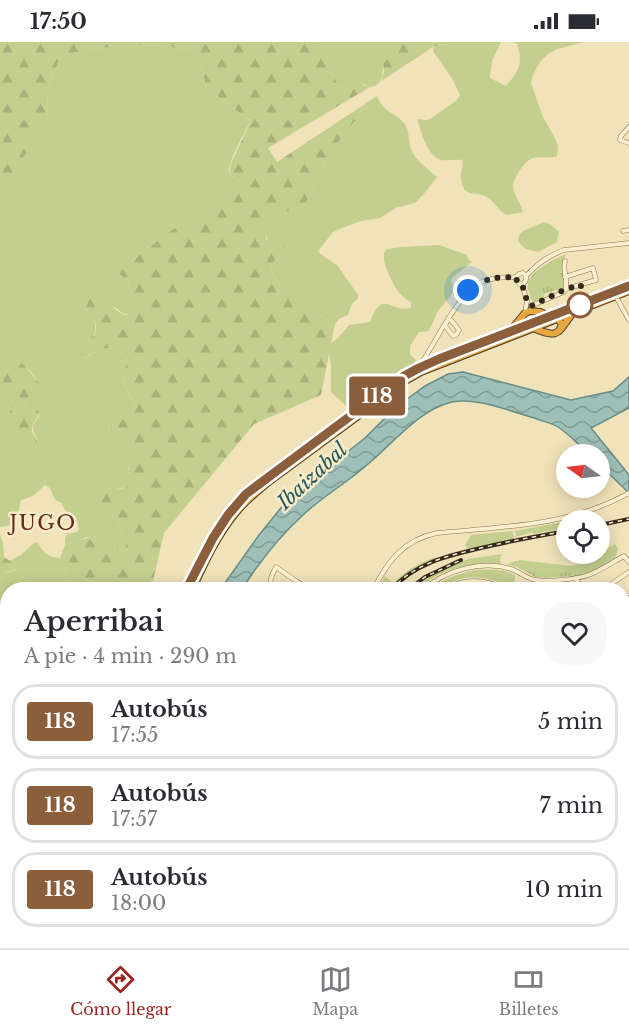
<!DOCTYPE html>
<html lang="es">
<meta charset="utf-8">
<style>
:root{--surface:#fff;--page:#f7f7f7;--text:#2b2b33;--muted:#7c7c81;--line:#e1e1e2;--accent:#9a2520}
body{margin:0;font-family:"Libre Baskerville",serif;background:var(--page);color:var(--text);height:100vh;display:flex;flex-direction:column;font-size:22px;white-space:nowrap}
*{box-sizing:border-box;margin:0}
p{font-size:20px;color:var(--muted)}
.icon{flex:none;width:33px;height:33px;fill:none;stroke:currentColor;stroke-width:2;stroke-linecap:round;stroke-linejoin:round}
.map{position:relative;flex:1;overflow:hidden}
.sheet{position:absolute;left:0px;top:540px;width:630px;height:366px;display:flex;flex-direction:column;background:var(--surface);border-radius:24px 24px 0 0;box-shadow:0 3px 15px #0003}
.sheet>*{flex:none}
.badge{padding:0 12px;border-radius:4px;font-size:21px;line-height:39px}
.needle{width:39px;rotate:284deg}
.controls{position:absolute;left:556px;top:402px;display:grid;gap:12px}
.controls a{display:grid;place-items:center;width:54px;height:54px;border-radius:50%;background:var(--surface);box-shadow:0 3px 15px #0003;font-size:30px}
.you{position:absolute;width:30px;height:30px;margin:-15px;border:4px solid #fff;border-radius:50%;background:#1a73e8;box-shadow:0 0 0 9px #1a73e833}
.map>.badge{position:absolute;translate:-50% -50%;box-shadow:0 0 0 3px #fff}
.round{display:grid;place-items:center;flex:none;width:63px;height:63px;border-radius:24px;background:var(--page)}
.summary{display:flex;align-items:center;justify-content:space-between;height:102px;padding:0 24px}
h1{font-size:28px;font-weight:600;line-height:45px}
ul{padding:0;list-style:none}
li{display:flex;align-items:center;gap:18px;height:75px;margin:0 12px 9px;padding:0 12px;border:3px solid var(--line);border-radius:24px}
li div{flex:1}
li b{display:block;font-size:22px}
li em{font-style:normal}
li .badge{min-width:66px;font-weight:700;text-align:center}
.status{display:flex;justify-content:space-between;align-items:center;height:42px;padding:0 30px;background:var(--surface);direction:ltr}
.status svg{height:16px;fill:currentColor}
.tabs{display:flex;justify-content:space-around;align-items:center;height:84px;border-top:2px solid var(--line);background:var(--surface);font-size:16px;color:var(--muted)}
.tabs a{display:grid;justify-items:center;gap:3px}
.tabs .on{color:var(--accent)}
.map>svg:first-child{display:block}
</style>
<div class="status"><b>17:50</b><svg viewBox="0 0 49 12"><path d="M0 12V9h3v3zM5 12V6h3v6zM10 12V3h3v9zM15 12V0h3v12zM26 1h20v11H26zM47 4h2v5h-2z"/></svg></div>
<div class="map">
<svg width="629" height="906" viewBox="0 0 629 906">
<defs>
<pattern id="forest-firs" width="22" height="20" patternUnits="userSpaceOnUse" patternTransform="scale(1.5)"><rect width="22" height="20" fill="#c4ce8e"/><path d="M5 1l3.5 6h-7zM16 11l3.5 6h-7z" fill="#a9b17a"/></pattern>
<pattern id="park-tufts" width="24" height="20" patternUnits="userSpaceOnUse" patternTransform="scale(1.5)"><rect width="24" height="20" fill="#c4ce8e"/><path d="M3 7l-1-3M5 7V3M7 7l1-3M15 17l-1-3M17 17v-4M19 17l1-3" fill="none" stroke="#a9b17a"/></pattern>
<pattern id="water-waves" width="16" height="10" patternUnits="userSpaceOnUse" patternTransform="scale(1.5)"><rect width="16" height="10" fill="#9fc0b8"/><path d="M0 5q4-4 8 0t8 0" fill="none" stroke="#829c95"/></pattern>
</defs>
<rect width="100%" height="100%" fill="#f0e3ba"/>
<path fill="#c4ce8e" d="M313 0H394L397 11 394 14 383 20C384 37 378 54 359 39L340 46Z
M447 0H501L492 19 490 34V36L506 44C518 30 524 21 517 2L513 0H584L557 7 548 12 540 20 533 33 531 41 543 75 556 98 558 104 557 114C549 117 541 114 533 116 528 118 525 121 522 125 506 150 515 146 523 170L506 173C498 168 493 158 485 154 475 149 464 157 461 137 460 130 464 125 462 118 455 117 448 119 442 118 427 116 421 88 417 77L425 78 430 77 457 58 460 53 453 38 433 9 434 5 445 2Z
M121 3 172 4 176 7 192 8 201 21 206 46 251 79C246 87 227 122 229 130 231 135 240 140 245 143L224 162 202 171 181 181 131 219 117 226V230L128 239 137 271C127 274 123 273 115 265L93 272C99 293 92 299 82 317 89 315 90 313 96 310 108 303 120 306 128 317 126 323 124 330 124 337 125 353 142 364 132 380L110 381 108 393C118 398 127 394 135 403L128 426 132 439 131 443 129 445 117 447 101 468 112 471C117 480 129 500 125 509 124 513 121 514 118 516L115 512 114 499 86 495 76 500 65 503V496L67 492 77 490 79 487 76 475C69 472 64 469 62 461L55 458 50 446 45 443 33 454 21 458C17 473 19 484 0 485V348L16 364 10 369 18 390 32 403 38 398C31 386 31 385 39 374L35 366 23 363 29 357 41 350C40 336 25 322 12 316L0 322V150L47 81 48 46 61 13Z
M377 54C385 73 393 68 403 80 410 87 408 98 411 107 415 118 428 127 437 135L423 153 415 161 395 166 380 176 361 179 342 186 333 190 319 208 320 212 337 223 358 253V256L352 262 348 273 339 277 335 282 321 274 290 248 278 241 273 233 271 223 272 221 278 216C268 201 264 196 267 177L305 163 326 118 343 93 355 79 365 62Z
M544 180 550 182 559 190 557 200 538 210 526 207 520 202 518 198 519 193 523 189Z
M439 203 467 213 468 217 472 220 453 235 451 238 454 247 453 251 438 269 429 289 419 290 410 304V312L420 323 353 370 331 350V323L328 304 338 296 349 283 370 280C383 246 390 271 411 266V260C406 257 400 253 397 248 393 241 378 214 386 208 392 204 430 204 439 203Z
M567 479V486L533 492V490L516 495 515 489Z
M512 489 513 490 514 497 468 508 465 503 471 493Z
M35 500 38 501C43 511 48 515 60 516L64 523 68 544H85L88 547 8 548 7 557 2 556 1 536 6 531 15 528 16 523 9 519 21 513Z
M502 512 500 517 501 522C475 520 437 526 420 547H412L430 535 468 517Z
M438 515V516C419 524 403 533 389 547H378L385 534 393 541C406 529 420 519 438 515Z
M476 528C490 527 503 527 515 533V538L511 545C493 537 473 531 454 539 442 544 442 548 428 547 443 537 458 532 476 528Z
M0 661 7 666V703L0 698Z
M7 771V792L0 790V774Z"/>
<path fill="url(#forest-firs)" d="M0 0H313L340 46 359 39 365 44 370 45 268 106 277 120 365 62 355 79 343 93 326 118 305 163 267 177 266 198C276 197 290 198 281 213 278 217 274 219 271 223L273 233 278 241 290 248 321 274 335 282 321 353 254 382 164 491 153 539 116 547H88L85 544C80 543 73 545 68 544L64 523 60 516 65 503C80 499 99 488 114 499L115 511 118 516C121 514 124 513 125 509 129 500 117 480 112 471L101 468 98 463C108 444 116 451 131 443 131 428 121 415 134 403 127 395 118 397 108 394L110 381 121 377 132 380C142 364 125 352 124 337 123 330 126 323 128 317 120 306 108 303 96 310 90 312 88 315 82 317L80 310 82 298 95 294C97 281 96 275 86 266L89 257C108 253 115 272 127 273 129 273 134 271 137 271L128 239 117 230V226L131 219 181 181 202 171 224 162 244 143C235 135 227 136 231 121L251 79 206 46 201 21 192 8 176 7 172 4 121 3 61 13 48 46 47 81 0 150Z
M394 0H447L445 2 433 5 381 39 384 30 383 20 394 14 397 11Z
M12 315 24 323 43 346C40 353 29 357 23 362L35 366 39 370C38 376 31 382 32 389 34 396 38 394 37 403L35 404 32 403 18 390 9 372 10 369 16 364 0 348V322Z
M0 491 3 502 4 515 16 523 17 526C14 528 10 529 7 530 0 536 2 546 2 556L7 557V574L0 563Z"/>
<path fill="url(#park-tufts)" d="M566 212C564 217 562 221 562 226 562 234 566 238 563 246L544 252V256L534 260 532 259C530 253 527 247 528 241 531 228 555 217 566 212Z
M615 502 618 507 615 516 591 530 579 533 546 536 535 535 517 525 507 522 520 518 571 524 586 520Z
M483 542 493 543 504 548H456L463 544Z
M0 583 7 588V617L0 612Z
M0 828 7 833 8 898 42 899 46 906H0Z
M75 899H101L102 906H78Z"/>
<path fill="url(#water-waves)" stroke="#668e86" stroke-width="1.5" d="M463 330 571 358 613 349 629 335V366L591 386 629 433V451L600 423V412H589C579 403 570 393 558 385 552 381 544 380 537 377 513 370 477 355 452 360 420 367 392 402 368 422 347 441 323 454 303 473 281 493 258 522 242 547L220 548 259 493 289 456 365 396 395 366 425 344 448 332Z"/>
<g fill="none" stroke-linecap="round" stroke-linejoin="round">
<defs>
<path id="minor" d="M629 85 621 94 620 98 629 101
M623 189 629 188
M526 234 523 231 519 232 516 235 517 239 520 242 524 241 526 238V234C537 222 549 213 564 208L629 201
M565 235 593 226 596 238 566 247
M522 242 527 259 525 270
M615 253 629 278
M531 264 564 250C570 242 562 230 565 219
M448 277C470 245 474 235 516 235
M448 277 451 278 459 288 456 293 453 294 445 284Z
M423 319 446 280
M575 536 584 548
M296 539 311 548
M276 548C266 542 272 533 276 525L296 539 292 548
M373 548C388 519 403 498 437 491 501 485 571 484 629 451
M423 548C445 528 482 518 511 527 520 530 527 537 536 538 549 540 580 537 591 532 603 527 613 520 624 514L629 520
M445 548C465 535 486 537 507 548
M602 548 629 530
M622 561 629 556
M622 569 629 578
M0 612 8 617
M622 628 629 624
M622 631 629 641
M0 654 8 659
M3 656 8 650
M622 675 629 685
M622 700 629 699
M622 701 629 711
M0 703 8 708
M0 745 8 739
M622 780 629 778
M622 887 629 868
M36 898 37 906
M46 898 50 906
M176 898 177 906
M376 898 380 906
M489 898 499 906
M552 898 557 906
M600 898 605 906
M141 906 152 898
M530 906 540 898
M615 906 618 898"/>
<path id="highway" d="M533 286C559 297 557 292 572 272
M510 289 525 271 530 269 540 270 559 278 562 283 559 289
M186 548C210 500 224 470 267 435L404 334 419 326 436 318 629 244
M192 548C205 520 218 491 239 467 248 457 259 448 270 439L407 338 421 330 629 249
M8 807 5 813 8 826"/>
</defs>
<use href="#minor" stroke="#887254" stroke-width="5"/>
<use href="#highway" stroke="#543f29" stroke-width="8"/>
<use href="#minor" stroke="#fbefcd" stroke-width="4"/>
<use href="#highway" stroke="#e7a743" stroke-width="6"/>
<defs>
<path id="rail" d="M600 483 629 477
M391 548C415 521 447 514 481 506 510 499 538 494 567 489
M408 548 425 535 461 518
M478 898 489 906
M123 906 134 898
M236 906 238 898"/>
</defs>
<use href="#rail" stroke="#35281a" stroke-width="4"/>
<use href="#rail" stroke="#f7ecca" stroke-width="1.5" stroke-dasharray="4.5" stroke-linecap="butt"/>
</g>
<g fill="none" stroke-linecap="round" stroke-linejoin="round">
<defs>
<path id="line" d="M186 548 213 496 228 473 246 452 278 428 404 334 419 326 439 317 629 244"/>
</defs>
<use href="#line" stroke="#fff" stroke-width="14"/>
<use href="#line" stroke="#8b5e3c" stroke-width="9"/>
<path stroke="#35281a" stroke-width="6" stroke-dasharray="0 10.8" d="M468 248 491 236 516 235 517 239 522 242 527 259 531 264 566 247 581 243 580 263"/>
</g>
<circle fill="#fff" stroke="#8b5e3c" stroke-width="3" cx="580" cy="263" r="12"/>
<g text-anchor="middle" stroke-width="5" stroke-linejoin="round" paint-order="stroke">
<g font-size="20" font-style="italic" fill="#285656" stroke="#f7ecca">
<text transform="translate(312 434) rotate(-43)" y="7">Ibaizabal</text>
</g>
<g font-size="20" letter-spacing="1.5" fill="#652b17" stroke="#f7ecca">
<text x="43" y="488">JUGO</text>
</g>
</g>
</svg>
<div class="controls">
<a><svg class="needle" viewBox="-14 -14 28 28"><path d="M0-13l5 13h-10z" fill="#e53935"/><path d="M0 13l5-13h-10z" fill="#7c7c81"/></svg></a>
<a><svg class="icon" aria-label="locate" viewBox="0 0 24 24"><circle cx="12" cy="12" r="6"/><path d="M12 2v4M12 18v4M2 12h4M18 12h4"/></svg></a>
</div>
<div class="you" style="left:468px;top:248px"></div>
<b class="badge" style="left:377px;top:354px;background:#8b5e3c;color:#fff">118</b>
<section class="sheet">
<div class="summary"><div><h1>Aperribai</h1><p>A pie · 4 min · 290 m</p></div><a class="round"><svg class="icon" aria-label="heart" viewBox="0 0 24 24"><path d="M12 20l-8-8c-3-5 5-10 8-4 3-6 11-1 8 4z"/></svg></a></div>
<ul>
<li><span class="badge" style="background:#8b5e3c;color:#fff">118</span><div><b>Autobús</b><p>17:55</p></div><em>5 min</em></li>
<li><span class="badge" style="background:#8b5e3c;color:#fff">118</span><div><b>Autobús</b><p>17:57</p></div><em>7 min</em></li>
<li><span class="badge" style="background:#8b5e3c;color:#fff">118</span><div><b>Autobús</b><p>18:00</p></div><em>10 min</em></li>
</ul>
</section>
</div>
<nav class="tabs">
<a class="on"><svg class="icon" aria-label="directions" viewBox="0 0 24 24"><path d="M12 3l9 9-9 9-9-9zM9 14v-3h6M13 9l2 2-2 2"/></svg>Cómo llegar</a>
<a><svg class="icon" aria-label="map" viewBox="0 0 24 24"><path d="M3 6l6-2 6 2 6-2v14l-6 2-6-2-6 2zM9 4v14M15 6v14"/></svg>Mapa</a>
<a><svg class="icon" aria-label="tickets" viewBox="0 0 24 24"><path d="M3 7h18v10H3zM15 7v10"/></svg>Billetes</a>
</nav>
